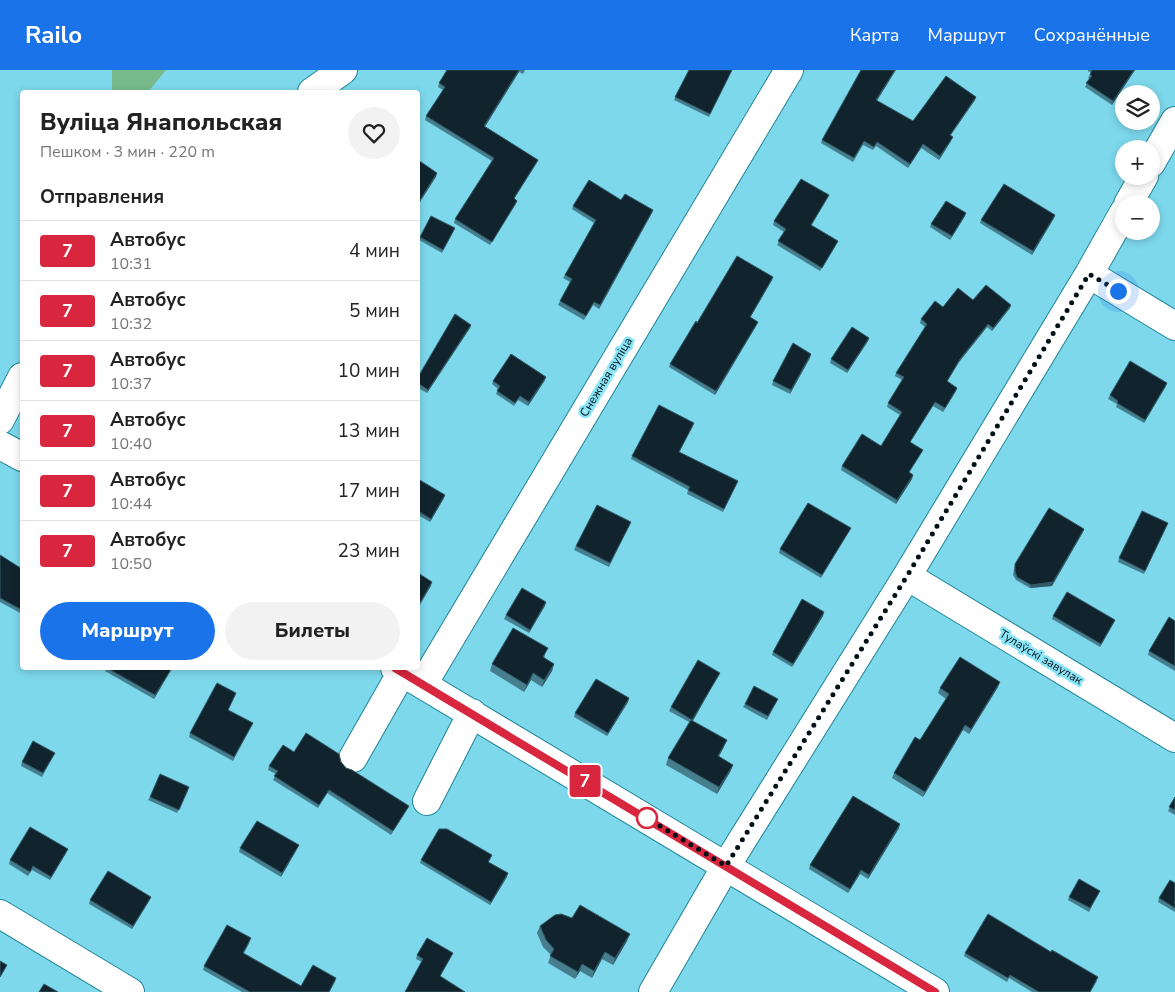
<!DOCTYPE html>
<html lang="ru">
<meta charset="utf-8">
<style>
:root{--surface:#fff;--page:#f2f2f2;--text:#222;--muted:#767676;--line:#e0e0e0;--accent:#1a73e8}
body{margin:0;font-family:"Nunito Sans",sans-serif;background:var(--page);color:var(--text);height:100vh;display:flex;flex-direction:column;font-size:19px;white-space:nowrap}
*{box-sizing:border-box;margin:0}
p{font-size:16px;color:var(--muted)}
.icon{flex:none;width:28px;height:28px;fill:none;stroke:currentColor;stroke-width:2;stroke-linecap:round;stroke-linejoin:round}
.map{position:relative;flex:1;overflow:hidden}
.details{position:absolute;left:20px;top:20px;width:400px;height:580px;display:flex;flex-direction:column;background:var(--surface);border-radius:5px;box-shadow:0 2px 8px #0003}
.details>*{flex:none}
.badge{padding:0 10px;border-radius:4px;font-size:18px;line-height:32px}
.controls{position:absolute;left:1115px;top:15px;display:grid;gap:10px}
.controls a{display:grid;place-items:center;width:45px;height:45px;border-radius:50%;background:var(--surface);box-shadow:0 2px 8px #0003;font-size:25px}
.you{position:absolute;width:25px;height:25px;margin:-12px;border:4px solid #fff;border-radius:50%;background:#1a73e8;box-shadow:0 0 0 8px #1a73e833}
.map>.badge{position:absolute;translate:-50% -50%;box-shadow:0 0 0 2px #fff}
h2{padding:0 20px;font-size:19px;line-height:45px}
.round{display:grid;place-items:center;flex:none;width:52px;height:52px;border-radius:26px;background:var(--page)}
.overview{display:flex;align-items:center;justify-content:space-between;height:85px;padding:0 20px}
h1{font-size:24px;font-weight:800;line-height:38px}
.action{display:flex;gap:10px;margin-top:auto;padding:10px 20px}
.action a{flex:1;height:58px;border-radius:30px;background:var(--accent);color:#fff;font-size:20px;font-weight:800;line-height:58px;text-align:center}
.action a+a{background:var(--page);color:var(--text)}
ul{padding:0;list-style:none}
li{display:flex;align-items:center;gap:15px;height:60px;padding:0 20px;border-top:1px solid var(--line)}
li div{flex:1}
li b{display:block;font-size:19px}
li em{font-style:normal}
li .badge{min-width:55px;font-weight:700;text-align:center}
header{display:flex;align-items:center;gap:30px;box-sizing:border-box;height:70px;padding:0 25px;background:var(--accent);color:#fff}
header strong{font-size:24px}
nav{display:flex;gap:28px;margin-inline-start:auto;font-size:18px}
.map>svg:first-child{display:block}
</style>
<header>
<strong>Railo</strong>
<nav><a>Карта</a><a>Маршрут</a><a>Сохранённые</a></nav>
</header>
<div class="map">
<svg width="1175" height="922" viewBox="0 0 1175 922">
<rect width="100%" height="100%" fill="#7dd8ec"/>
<path fill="#78ba8c" d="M112 0H166L148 22H115L112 20Z"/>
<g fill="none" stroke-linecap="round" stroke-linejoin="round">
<defs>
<path id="minor" d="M312 22 343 0
M1151 93 1175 51
M1128 134 1144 106
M1089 204 1175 256
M0 350 22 307
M0 375 22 387
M907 506 1175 668
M395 598 935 922
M423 614 789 0
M353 688 402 602
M427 731 472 643
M0 844 130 922
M653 922 726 796 907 506 1089 204 1124 142"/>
</defs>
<use href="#minor" stroke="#208497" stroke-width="30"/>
<use href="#minor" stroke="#fff" stroke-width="28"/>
</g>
<path fill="#477e8d" d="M447 0H525L523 4 519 2 484 57 538 90 536 94 514 129 517 131 516 134 490 175 454 153 455 149 492 91 425 50 426 46 443 20 438 17 439 13Z
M689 0H732L709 47 674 30Z
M1088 0H1135L1112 35 1085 17 1089 9 1088 8 1091 3 1088 1Z
M975 30 950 66 951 71 939 90 921 78 908 98 876 76 873 80 863 75 853 92 821 73 822 70 877 31 913 51Z
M829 125 827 129 811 156 838 171 836 175 820 201 777 175 784 162 773 155 774 151Z
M621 130 653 140 599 239 593 235 584 250 558 235 570 212 563 208 565 205 594 153 572 139 573 136Z
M1055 145 1054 148 1032 185 980 153 981 150Z
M965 146 950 170 930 157 931 154Z
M453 162 442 183 419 170 420 167Z
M772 210 750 248 758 252 756 256 715 325 669 297 670 294 697 253Z
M973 230 1010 238 992 261 987 257 959 292 947 312 957 318 956 321 943 342 933 336 910 372 921 383 909 403 913 405 912 409 896 434 841 400 842 396 881 376 900 345 887 337 888 333 902 310 895 306 896 303 925 257 920 253 921 249 943 237Z
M471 255 470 258 427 323 418 318V307Z
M869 268 868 271 847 303 830 293 831 289Z
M811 284 790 324 772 315 773 311Z
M545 310 528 336 518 330 514 336 496 324 498 319 492 314 493 311Z
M1166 316 1144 353 1116 337 1117 334 1108 329 1110 325Z
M693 356 679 382 738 411 723 442 687 424 688 420 631 389 632 386Z
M418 409 444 428 430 452 418 445Z
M1168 453 1144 504 1118 492 1119 488Z
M629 456 609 497 574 480 576 476Z
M851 458 849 461 821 508 779 483 780 479Z
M1084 459 1083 462 1052 516 1030 518 1016 510 1013 505 1015 494Z
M0 485 22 499V544L0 532Z
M546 532 529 563 504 549 506 545Z
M824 542 823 546 792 597 772 585 773 582Z
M1053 546 1113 554 1100 577 1052 549Z
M1175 551V601L1148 585 1149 581Z
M545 585 544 588 554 594 552 601 542 617 531 610 524 622 490 601 492 594Z
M107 598H172L154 629 105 601Z
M718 606 693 651 724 677 719 686 733 695 730 702 717 724 666 695 668 688 689 652 669 641 671 637Z
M998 617 969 664 963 660 923 727 892 708 894 703 920 670 946 629 938 623 940 618Z
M236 623 228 640 253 653 233 691 189 667 190 663Z
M629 628 628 632 607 666 574 647 575 643Z
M778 629 767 650 743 637 745 634Z
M294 682 341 692 346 698 409 736 407 739 391 765 327 723 318 738 273 710 276 704 268 700 269 696Z
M55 683 42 707 21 696 22 692Z
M188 721 177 743 148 730 150 727Z
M1175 727V745L1168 741Z
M899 758 868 809 860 804 848 823 809 799 810 795Z
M240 778 297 779 281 807 239 782Z
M66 783 50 810 32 800 28 806 9 794 10 790Z
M492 785 489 792 508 803 490 835 420 793 421 790Z
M1175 813V842L1158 832 1159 828Z
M1100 821 1089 842 1068 830 1069 827Z
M90 830 149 831 132 859 89 834Z
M540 856 627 871 613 895 602 889 592 908 580 901 575 909 548 893 551 885 543 877 537 863Z
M250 872 244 883 301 916 336 908 335 912 329 922H242L203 900 204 896Z
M1051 882 1097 911 1090 922H1032L1009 908 1007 912 964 886 965 883Z
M417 885 451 887 440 906 405 922 422 892 416 889Z"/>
<path fill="#315a67" d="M519 0V2L483 60 484 56Z
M895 0H896L875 34 876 30Z
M1134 0H1135L1112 35 1113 31Z
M976 27 975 30 948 69 950 65Z
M953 67 951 71 939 90 940 86Z
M923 74 921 78 908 98 910 94Z
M538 90 536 94 512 132 514 128Z
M437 103 436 107 418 135V133Z
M653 140 652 143 599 239 600 235Z
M966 143 965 146 950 170 952 166Z
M1055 145 1054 148 1032 185 1033 181Z
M773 207 772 210 748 251 750 247Z
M1011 235 1010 238 992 261 993 258Z
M758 252 756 256 715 325 716 321Z
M988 254 987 257 959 292 945 315 960 289Z
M471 255 470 258 427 323 428 320Z
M869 268 868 271 847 303 848 300Z
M811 284 810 288 790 324 791 320Z
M546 307 545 310 528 336 529 332Z
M1167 313 1166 316 1144 353 1145 350Z
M957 318 956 321 943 342 945 338Z
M913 405 912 409 896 434 897 430Z
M445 425 444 428 430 452 431 449Z
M1084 459 1083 462 1052 516 1030 518 1031 515Z
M432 512 431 516 418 538V536Z
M546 532 545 536 529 563 530 560Z
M824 542 823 546 792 597 793 594Z
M1115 550 1113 554 1100 577 1101 574Z
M554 594 552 601 542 617 544 610Z
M172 598 154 629 155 625Z
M533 603 531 610 524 622 527 615Z
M720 603 718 606 691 654 692 650Z
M1000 612 998 617 969 664 971 659Z
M629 628 628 632 607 666 608 663Z
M965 655 963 660 923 727 925 722Z
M727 670 724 677 715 693 718 686Z
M733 695 730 702 717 724 719 717Z
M900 754 899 758 868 809 869 805Z
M299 775 297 779 281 807 282 803Z
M68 779 66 783 50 810 51 807Z
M861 800 860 804 848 823 850 819Z
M508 803 507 807 490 835 491 832Z
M151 827 149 831 132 859 133 856Z
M630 864 627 871 613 895 615 888Z
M605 882 602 889 592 908 594 901Z
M582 894 580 901 575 909 578 902Z"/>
<path fill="#11242e" stroke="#315a67" d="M447 0H519L484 56 538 90 514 128 517 131 492 172 455 149 494 88 426 46 445 17 439 13Z
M689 0H732L710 44 675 27Z
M861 0H895L876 30 913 51 946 6 976 27 950 65 953 67 940 86 923 74 910 94 877 72 874 77 864 71 854 88 822 70Z
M1092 0H1134L1113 31 1086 13 1092 6 1090 5Z
M418 90 437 103 418 133Z
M801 109 829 125 811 155 838 171 822 198 778 171 786 159 774 151Z
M589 110 621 130 625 124 653 140 600 235 594 232 586 246 560 231 572 209 565 205 596 150 573 136Z
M1004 114 1055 145 1033 181 981 150Z
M946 131 966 143 952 166 931 154Z
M431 146 455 158 443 180 420 167Z
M737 186 773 207 750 247 758 252 716 321 670 294 696 251 697 253Z
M986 215 1011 235 993 258 988 254 960 289 947 311 957 318 945 338 935 332 910 372 923 380 909 402 913 405 897 430 842 396 862 364 881 376 902 342 888 333 904 307 896 303 927 254 921 249 935 231 943 237 958 218 973 230Z
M455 244 471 255 428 320 418 313V307Z
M852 257 869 268 848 300 831 289Z
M793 273 811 284 791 320 773 311Z
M511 284 546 307 529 332 520 326 515 333 497 321 500 316 493 311Z
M1130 291 1167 313 1145 350 1117 333 1118 331 1110 325Z
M659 335 694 353 679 382 738 411 724 439 688 420 690 417 632 386Z
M418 409 445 425 431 449 418 441Z
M808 433 851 458 822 505 780 479Z
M597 435 631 452 610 493 576 476Z
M1049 438 1084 459 1053 512 1031 515 1017 507 1015 501V494Z
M1142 441 1168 453 1145 501 1119 488Z
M0 485 22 499V540L0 528Z
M418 503 432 512 418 536Z
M522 518 546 532 530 560 506 545Z
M1067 522 1115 550 1101 574 1053 546Z
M802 529 824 542 793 594 773 582Z
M1169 547 1175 551V596L1149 581Z
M513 558 548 578 543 587 554 594 544 610 533 603 527 615 492 594Z
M960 587 1000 612 971 659 965 655 925 722 894 703 915 667 920 670 949 624 940 618Z
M698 590 720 603 692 650 671 637Z
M107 598H172L155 625Z
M596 609 629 628 608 663 575 643Z
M217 613 236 623 228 640 253 653 234 687 190 663Z
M754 616 778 629 768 646 745 634Z
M691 650 727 670 718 686 733 695 719 717 668 688Z
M306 663 339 684 341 692 346 698 352 700 409 736 393 761 329 720 319 735 274 706 278 701 269 696 283 675 294 682Z
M33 671 55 683 43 703 22 692Z
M160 704 189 717 179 740 150 727Z
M853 726 900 754 869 805 861 800 850 819 810 795Z
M1175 727V740L1169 737Z
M257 751 299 775 282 803 240 778Z
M30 757 68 779 51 807 33 796 30 802 10 790Z
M439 759H447L492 785 488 792 508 803 491 832 421 790Z
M108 801 151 827 133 856 90 830Z
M1079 809 1100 821 1090 838 1069 827Z
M1170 810 1175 813V838L1159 828Z
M580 835 630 864 615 888 605 882 594 901 582 894 578 902 550 886 554 879 546 870 540 856 555 845 561 844 572 848Z
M988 844 1051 882 1052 880 1098 907 1090 922H1039L1010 905 1008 908 965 883Z
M227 855 251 868 243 883 301 916 313 895 336 908 329 922H250L204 896Z
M427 868 453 883 440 906 465 922H405L423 889 417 885Z
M0 891 7 895 0 907Z
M44 914 58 922H39Z"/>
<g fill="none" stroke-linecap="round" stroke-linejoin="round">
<defs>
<path id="line" d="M395 598 935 922"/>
</defs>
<use href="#line" stroke="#fff" stroke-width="11"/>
<use href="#line" stroke="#d7263d" stroke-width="8"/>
<path stroke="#011115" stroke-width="5" stroke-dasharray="0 9" d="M647 748 642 745 726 796 907 506 1089 204 1118 221"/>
</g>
<circle fill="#fff" stroke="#d7263d" stroke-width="2.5" cx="647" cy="748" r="10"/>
<g text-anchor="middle" stroke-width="5" stroke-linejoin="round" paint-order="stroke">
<g font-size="12" fill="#011115" stroke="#8be5f9">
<text transform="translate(606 307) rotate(-59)" y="4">Снежная вуліца</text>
<text transform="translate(1041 587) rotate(31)" y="4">Тулаўскі завулак</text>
</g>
</g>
</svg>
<div class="controls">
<a><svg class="icon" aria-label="layers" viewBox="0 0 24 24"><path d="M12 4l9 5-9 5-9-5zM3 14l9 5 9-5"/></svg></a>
<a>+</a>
<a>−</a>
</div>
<div class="you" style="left:1118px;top:221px"></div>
<b class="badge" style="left:585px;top:711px;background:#d7263d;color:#fff">7</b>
<section class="details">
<div class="overview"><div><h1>Вуліца Янапольская</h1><p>Пешком · 3 мин · 220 m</p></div><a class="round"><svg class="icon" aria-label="heart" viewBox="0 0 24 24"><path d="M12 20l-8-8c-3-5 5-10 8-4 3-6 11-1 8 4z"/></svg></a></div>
<h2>Отправления</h2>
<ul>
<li><span class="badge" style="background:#d7263d;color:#fff">7</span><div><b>Автобус</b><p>10:31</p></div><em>4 мин</em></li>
<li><span class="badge" style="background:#d7263d;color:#fff">7</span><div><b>Автобус</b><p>10:32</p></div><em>5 мин</em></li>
<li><span class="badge" style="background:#d7263d;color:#fff">7</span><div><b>Автобус</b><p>10:37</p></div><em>10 мин</em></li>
<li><span class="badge" style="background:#d7263d;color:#fff">7</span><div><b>Автобус</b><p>10:40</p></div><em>13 мин</em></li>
<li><span class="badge" style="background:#d7263d;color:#fff">7</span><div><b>Автобус</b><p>10:44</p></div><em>17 мин</em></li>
<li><span class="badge" style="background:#d7263d;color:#fff">7</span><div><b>Автобус</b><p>10:50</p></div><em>23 мин</em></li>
</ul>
<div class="action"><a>Маршрут</a><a>Билеты</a></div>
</section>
</div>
